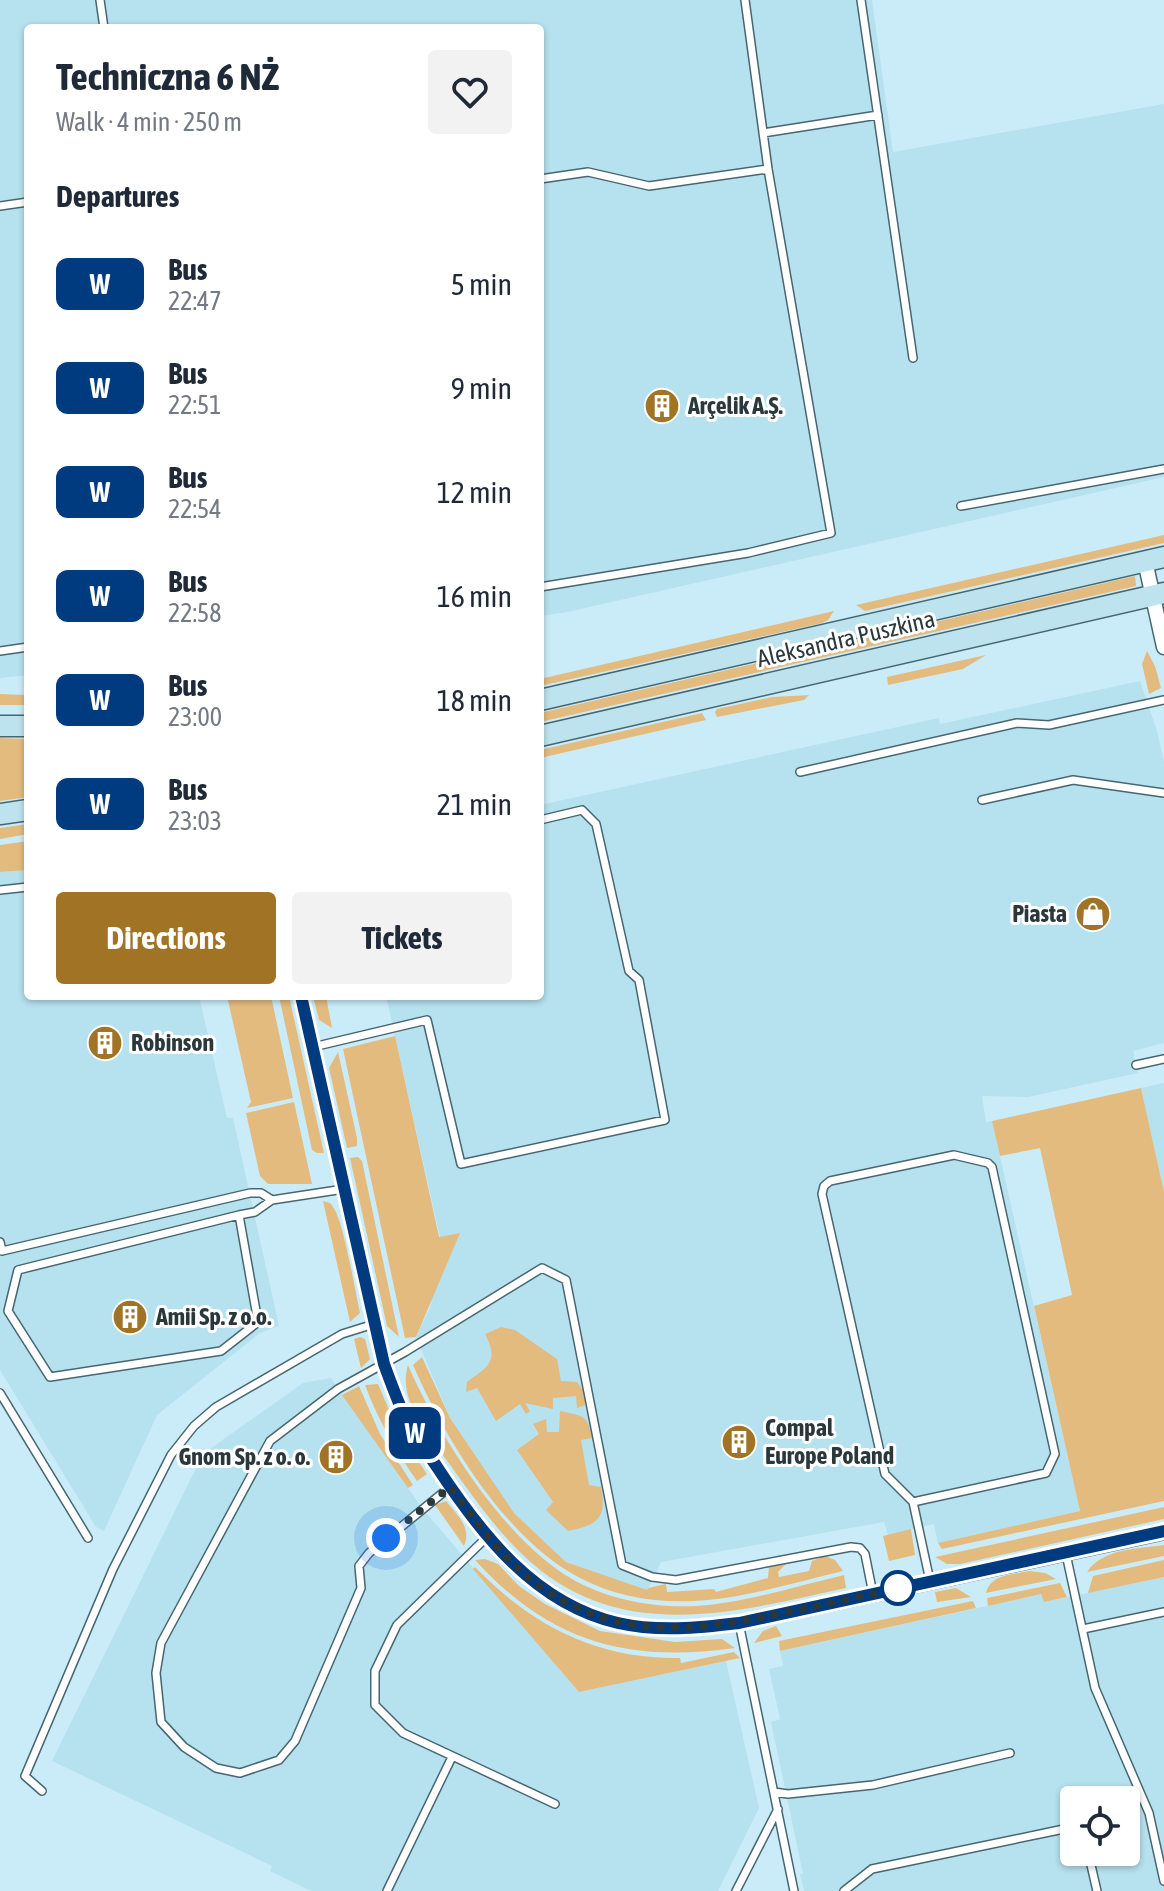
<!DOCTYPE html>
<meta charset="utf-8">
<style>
:root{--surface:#fff;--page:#f2f2f3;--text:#1f2937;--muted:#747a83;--accent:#a17325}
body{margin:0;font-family:"Asap Condensed",sans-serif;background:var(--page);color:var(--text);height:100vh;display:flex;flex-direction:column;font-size:30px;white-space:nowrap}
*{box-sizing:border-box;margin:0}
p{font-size:26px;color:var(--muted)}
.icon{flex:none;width:44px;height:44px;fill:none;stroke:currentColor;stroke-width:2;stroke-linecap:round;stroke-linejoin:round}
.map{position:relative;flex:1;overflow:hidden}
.sheet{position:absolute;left:24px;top:24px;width:520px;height:976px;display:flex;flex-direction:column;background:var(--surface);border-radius:8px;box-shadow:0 2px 6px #0004}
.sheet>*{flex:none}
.badge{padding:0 16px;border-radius:12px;font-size:28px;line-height:52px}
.tools{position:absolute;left:1060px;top:1786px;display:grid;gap:16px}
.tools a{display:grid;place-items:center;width:80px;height:80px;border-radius:8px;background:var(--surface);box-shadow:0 2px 6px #0004;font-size:40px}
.you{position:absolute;width:40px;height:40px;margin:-20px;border:6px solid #fff;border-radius:50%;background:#1a73e8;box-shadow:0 0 0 12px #1a73e833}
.map>.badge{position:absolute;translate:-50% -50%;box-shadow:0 0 0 4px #fff}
h2{padding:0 32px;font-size:30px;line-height:72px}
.round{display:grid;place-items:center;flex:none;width:84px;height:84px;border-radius:8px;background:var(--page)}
.summary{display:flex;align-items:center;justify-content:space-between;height:136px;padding:0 32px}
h1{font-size:38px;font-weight:700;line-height:60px}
.button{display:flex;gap:16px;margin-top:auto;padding:16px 32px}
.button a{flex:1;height:92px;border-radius:8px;background:var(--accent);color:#fff;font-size:32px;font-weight:700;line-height:92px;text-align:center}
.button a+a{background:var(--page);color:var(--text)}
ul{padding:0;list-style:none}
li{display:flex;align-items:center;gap:24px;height:104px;padding:0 32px}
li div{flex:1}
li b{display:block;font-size:30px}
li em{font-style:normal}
li .badge{min-width:88px;font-weight:700;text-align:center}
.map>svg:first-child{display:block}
</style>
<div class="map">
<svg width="1164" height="1891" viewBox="0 0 1164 1891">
<rect width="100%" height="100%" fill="#caecf8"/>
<path fill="#b6e1ef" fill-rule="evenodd" d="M0 0H872L893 152 1164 104V477L567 612 540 616V28H28V675L0 678Z
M1140 681 1157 731 1164 762V1043L1133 1051 1138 1073 1028 1097 982 1096 986 1122 992 1121 1080 1511 938 1543 934 1524 888 1535 884 1522 661 1562 647 1591 566 1562 514 1513 474 1457 450 1418 416 1337 430 1308 433 1294 459 1233 440 1237 386 996H540V805L939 718 940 724Z
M28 870V996H199L227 1118H233L279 1326 260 1333 157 1415 104 1531 96 1527 0 1370V872Z
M1164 1083V1192L1141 1088Z
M331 1378 422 1508 579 1692 726 1661 759 1808 718 1891H311L270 1871 272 1866 52 1761 203 1454 303 1383Z
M1164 1577V1891H804L800 1874H803L771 1722 780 1719 769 1669 783 1666 780 1651 1042 1594 1044 1602ZM1074 1800H1126V1852H1074Z"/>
<path fill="#e4bb7f" d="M1164 535V543L865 611 856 605Z
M1135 576 1136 586 540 722V713Z
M834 611 828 620 822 623 540 686V679Z
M1147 651 1155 666 1161 688 1149 694 1142 664Z
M986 655 963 669 888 685 887 677Z
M0 694 28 695V705H0Z
M809 695 804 700 717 717 715 712 717 709 772 697Z
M702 713 706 720 540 758V750Z
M0 738 28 739V797L0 801Z
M28 824V834L0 839V828Z
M28 841V870L0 872V845Z
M227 996H271L293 1098 247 1108 251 1102Z
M279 996H289L324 1153H317L312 1150Z
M313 996H326L332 1028 319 1020Z
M395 1036 439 1237 460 1233 416 1337 405 1338 343 1049Z
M338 1052 357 1138V1146L347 1148 329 1068Z
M1141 1088 1164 1192V1501L942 1549 938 1543 1080 1511 1034 1306 1072 1295 1040 1148 1000 1156 992 1121Z
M294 1102 312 1184H268L260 1176 246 1113Z
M358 1157 362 1161 399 1337 387 1326 350 1158Z
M323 1201C330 1203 330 1202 333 1207 344 1222 355 1291 360 1313L350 1322Z
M501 1327 515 1330 557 1359 561 1381 577 1382 585 1393V1405L577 1408 576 1396 553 1398V1409L525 1403 530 1411 526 1414 520 1404 496 1421 477 1388 466 1392 467 1382C487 1367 500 1362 485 1334Z
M360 1337 365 1339 370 1359 361 1368 354 1339Z
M422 1357 450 1418 514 1513 566 1562 647 1590 648 1588 666 1584 667 1592 714 1589 716 1592 768 1578 769 1567 786 1564 778 1572 779 1577 809 1571 812 1561 825 1556 835 1560 843 1571C796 1582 742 1599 693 1601 655 1603 614 1596 580 1578 506 1540 445 1439 413 1365Z
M408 1365C439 1436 504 1540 572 1579 609 1600 654 1608 696 1606 744 1603 797 1586 844 1575L846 1588C739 1611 626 1644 533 1564 499 1535 474 1498 448 1462 429 1435 397 1400 408 1365Z
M378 1384 398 1431 427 1474 417 1481C396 1451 378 1420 365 1385Z
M359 1386 380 1434 413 1485 408 1488 342 1395Z
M560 1411C582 1416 588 1414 592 1438L581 1440 589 1485 601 1487C607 1518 598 1525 568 1531L546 1510 553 1502 517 1450 539 1434 533 1424 546 1419 547 1432H559Z
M446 1501C457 1515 472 1527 464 1546L435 1505Z
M1164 1507V1519L960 1564H947L935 1557Z
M911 1529 915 1555 889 1561 883 1536Z
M1164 1545V1556L1087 1572C1103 1548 1138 1549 1164 1545Z
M485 1559 498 1564 519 1586 545 1604 600 1631 675 1642 722 1639 735 1648C627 1663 551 1643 475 1560Z
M1164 1560V1577L1088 1593 1093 1576Z
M475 1567C532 1626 597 1659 680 1658L681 1663 734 1652 740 1658 579 1692 473 1569Z
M1029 1571 1045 1573 1056 1579 986 1593C991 1574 1012 1575 1029 1571Z
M1060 1583 1067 1597 1044 1602 1041 1594 988 1606 987 1598Z
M956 1588 971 1597 937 1602 935 1592Z
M973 1601 976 1608 780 1651 779 1641Z
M776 1626 782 1636 754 1643 763 1631Z"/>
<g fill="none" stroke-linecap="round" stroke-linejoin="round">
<defs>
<path id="lane" d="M100 0 104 28
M861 0 913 358
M763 133 878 115
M540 179 588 172 649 186 768 169
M0 206 28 202
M961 506 1164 469
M540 587 748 553 831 533 768 169 745 0
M0 651 28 647
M800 772 1017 723 1049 725 1164 700
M982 800 1073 780 1164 793
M0 890 28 887
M313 1047 427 1020 461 1164 665 1120 639 980 629 971 596 824 582 810 540 820
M1136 1065 1164 1059
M239 1215 258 1322 221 1351 50 1377 8 1311 18 1270 239 1215 255 1212 272 1200 344 1189
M0 1242 2 1251 250 1193H261L272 1200
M0 1393 88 1538
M450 1487 369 1553 359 1566 361 1588 295 1741 279 1760 240 1773 216 1768 184 1747 161 1722 156 1673 161 1643 270 1441 338 1389 405 1352 542 1268 566 1280 622 1565 652 1577 676 1580 851 1547 860 1548 865 1554 873 1594
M913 1502 1046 1473 1055 1454 992 1167 988 1163 954 1155 830 1181 824 1186 822 1194 885 1474 913 1502 930 1581
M487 1537 397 1625 375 1671V1705L403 1733 555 1804
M1066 1554 1095 1688 1149 1813 1164 1881
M739 1623 794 1891
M1083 1629 1164 1612
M42 1791 25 1776 113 1569 171 1455 194 1426 216 1407 342 1334 374 1324
M774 1792 788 1794 873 1785 1010 1753
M1088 1852 1097 1891
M387 1891 452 1757
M736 1891 778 1809
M844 1891 872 1869 1064 1829 1074 1831"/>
<path id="street" d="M1145 561 1164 647
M301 996 384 1364C391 1383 398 1403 407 1421 415 1437 427 1452 437 1467 481 1534 535 1604 618 1623 658 1632 698 1628 739 1623L1164 1532"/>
<path id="secondary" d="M540 700 1164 557
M0 726H28
M540 736 1164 593
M0 814 28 810"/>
</defs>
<use href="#lane" stroke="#476670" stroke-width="10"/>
<use href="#street" stroke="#476670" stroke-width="17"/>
<use href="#secondary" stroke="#476670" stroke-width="23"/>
<use href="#lane" stroke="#fff" stroke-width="7"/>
<use href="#street" stroke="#fff" stroke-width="14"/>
<use href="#secondary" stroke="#bde4ee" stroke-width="20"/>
</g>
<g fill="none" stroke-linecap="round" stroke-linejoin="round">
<defs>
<path id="line" d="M301 996 384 1364C391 1383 398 1403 407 1421 415 1437 427 1452 437 1467 481 1534 535 1604 618 1623 658 1632 698 1628 739 1623L1164 1531"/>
</defs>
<use href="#line" stroke="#fff" stroke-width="18"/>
<use href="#line" stroke="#003b80" stroke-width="12"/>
<path stroke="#2a383c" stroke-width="8" stroke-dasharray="0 14.4" d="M386 1538 450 1487C475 1520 498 1553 530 1579 613 1643 696 1632 792 1611 827 1604 864 1596 898 1588"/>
</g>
<defs>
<symbol id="building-disc" viewBox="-11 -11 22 22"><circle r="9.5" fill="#a17325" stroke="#fff"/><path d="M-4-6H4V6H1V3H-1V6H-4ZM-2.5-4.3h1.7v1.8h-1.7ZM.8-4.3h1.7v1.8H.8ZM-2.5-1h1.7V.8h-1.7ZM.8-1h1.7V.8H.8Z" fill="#fff"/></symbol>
<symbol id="shop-disc" viewBox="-11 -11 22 22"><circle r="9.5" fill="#a17325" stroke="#fff"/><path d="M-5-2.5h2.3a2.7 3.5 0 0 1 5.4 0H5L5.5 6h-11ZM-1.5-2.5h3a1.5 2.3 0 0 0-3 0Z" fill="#fff"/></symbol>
</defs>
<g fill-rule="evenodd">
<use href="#building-disc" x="642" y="386" width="40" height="40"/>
<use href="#shop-disc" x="1073" y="894" width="40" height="40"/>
<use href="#building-disc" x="85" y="1023" width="40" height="40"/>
<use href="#building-disc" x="110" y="1297" width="40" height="40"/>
<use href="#building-disc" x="719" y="1422" width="40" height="40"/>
<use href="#building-disc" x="316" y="1437" width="40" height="40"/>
</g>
<circle fill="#fff" stroke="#003b80" stroke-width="4" cx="898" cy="1588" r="16"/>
<g text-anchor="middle" stroke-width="6" stroke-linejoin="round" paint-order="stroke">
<g font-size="24" font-weight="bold" fill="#2a383c" stroke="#fff" text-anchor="start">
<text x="688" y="414">Arçelik A.Ş.</text>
<text x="1067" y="922" text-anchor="end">Piasta</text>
<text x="131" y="1051">Robinson</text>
<text x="156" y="1325">Amii Sp. z o.o.</text>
<text x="765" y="1436">Compal<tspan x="765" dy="28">Europe Poland</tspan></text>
<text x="310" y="1465" text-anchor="end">Gnom Sp. z o. o.</text>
</g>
<g font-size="24" fill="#2a383c" stroke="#fff">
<text transform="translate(846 639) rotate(-13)" y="8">Aleksandra Puszkina</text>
</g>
</g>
</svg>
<div class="tools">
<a><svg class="icon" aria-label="locate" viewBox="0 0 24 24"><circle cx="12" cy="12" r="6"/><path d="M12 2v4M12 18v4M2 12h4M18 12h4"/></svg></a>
</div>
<div class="you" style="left:386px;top:1538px"></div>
<b class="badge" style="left:415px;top:1433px;background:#003b80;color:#fff">W</b>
<section class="sheet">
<div class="summary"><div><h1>Techniczna 6 NŻ</h1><p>Walk · 4 min · 250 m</p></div><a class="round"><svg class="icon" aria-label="heart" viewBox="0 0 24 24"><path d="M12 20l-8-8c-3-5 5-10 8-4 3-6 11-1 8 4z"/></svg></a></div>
<h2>Departures</h2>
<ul>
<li><span class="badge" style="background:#003b80;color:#fff">W</span><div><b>Bus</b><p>22:47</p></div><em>5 min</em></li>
<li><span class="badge" style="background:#003b80;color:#fff">W</span><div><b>Bus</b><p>22:51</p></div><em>9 min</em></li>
<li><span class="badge" style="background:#003b80;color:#fff">W</span><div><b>Bus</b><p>22:54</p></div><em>12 min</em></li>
<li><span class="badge" style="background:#003b80;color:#fff">W</span><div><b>Bus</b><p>22:58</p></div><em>16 min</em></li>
<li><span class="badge" style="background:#003b80;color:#fff">W</span><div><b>Bus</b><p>23:00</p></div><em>18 min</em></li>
<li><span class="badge" style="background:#003b80;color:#fff">W</span><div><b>Bus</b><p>23:03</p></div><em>21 min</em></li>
</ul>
<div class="button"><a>Directions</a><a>Tickets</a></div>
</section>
</div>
